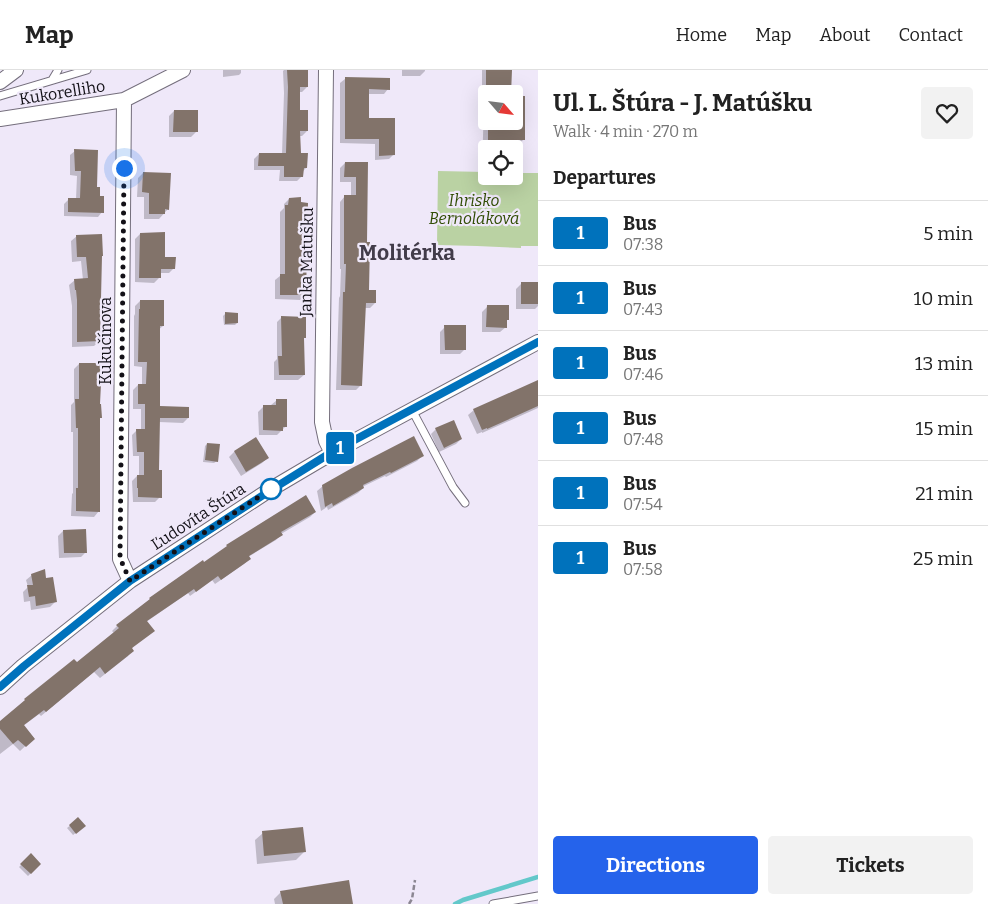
<!DOCTYPE html>
<meta charset="utf-8">
<style>
:root{--surface:#fff;--page:#f2f2f2;--text:#222;--muted:#767676;--line:#e0e0e0;--accent:#2563eb}
body{margin:0;font-family:Bitter,serif;background:var(--page);color:var(--text);height:100vh;display:flex;flex-direction:column;font-size:19px;white-space:nowrap}
*{box-sizing:border-box;margin:0}
p{font-size:16px;color:var(--muted)}
.icon{flex:none;width:28px;height:28px;fill:none;stroke:currentColor;stroke-width:2;stroke-linecap:round;stroke-linejoin:round}
.map{position:relative;flex:1;overflow:hidden}
.drawer{display:flex;flex-direction:column;background:var(--surface);width:450px}
.drawer>*{flex:none}
.badge{padding:0 10px;border-radius:4px;font-size:18px;line-height:32px}
.needle{width:32px;rotate:118deg}
.tools{position:absolute;left:478px;top:15px;display:grid;gap:10px}
.tools a{display:grid;place-items:center;width:45px;height:45px;border-radius:5px;background:var(--surface);box-shadow:0 5px 20px #0002;font-size:25px}
.you{position:absolute;width:25px;height:25px;margin:-12px;border:4px solid #fff;border-radius:50%;background:#1a73e8;box-shadow:0 0 0 8px #1a73e833}
.map>.badge{position:absolute;translate:-50% -50%;box-shadow:0 0 0 2px #fff}
h2{padding:0 15px;font-size:19px;line-height:45px}
.round{display:grid;place-items:center;flex:none;width:52px;height:52px;border-radius:5px;background:var(--page)}
.headline{display:flex;align-items:center;justify-content:space-between;height:85px;padding:0 15px}
h1{font-size:24px;font-weight:700;line-height:38px}
.action{display:flex;gap:10px;margin-top:auto;padding:10px 15px}
.action a{flex:1;height:58px;border-radius:5px;background:var(--accent);color:#fff;font-size:20px;font-weight:700;line-height:58px;text-align:center}
.action a+a{background:var(--page);color:var(--text)}
ul{padding:0;list-style:none}
li{display:flex;align-items:center;gap:15px;height:65px;padding:0 15px;border-top:1px solid var(--line)}
li div{flex:1}
li b{display:block;font-size:19px}
li em{font-style:normal}
li .badge{min-width:55px;font-weight:700;text-align:center}
header{display:flex;align-items:center;gap:30px;box-sizing:border-box;height:70px;padding:0 25px;background:var(--surface);border-bottom:1px solid var(--line)}
header strong{font-size:24px}
nav{display:flex;gap:28px;margin-inline-start:auto;font-size:18px}
main{display:flex;flex:1;min-height:0}
.map>svg:first-child{display:block}
</style>
<header>
<strong>Map</strong>
<nav><a>Home</a><a>Map</a><a>About</a><a>Contact</a></nav>
</header>
<main>
<div class="map">
<svg width="538" height="834" viewBox="0 0 538 834">
<rect width="100%" height="100%" fill="#efe8f9"/>
<path fill="#bad2a3" d="M438 101 486 102V106H514V103H538V176H521V178L477 176 437 175Z"/>
<path fill="#0003" d="M223 0H241V3L239 5 223 7Z
M284 0H307V17L302 22H299V42L307 61 302 66H299V84L306 98 303 101 302 106 297 111H279L280 100H254V89L259 84H282L284 23 283 1Z
M402 0H425V1L420 6H402Z
M482 0H510L486 24V51H514V27H524L523 70 518 75H510V79H486V102H482L484 30H482Z
M345 9 388 19 384 24H367V49L394 84 389 89 375 90V74L340 73V13Z
M174 41 196 62 191 67H169V46Z
M75 81 96 118 99 127 102 142 98 147 64 146V134L69 129H76L77 106 70 105V85Z
M345 93 367 94 366 173 368 221 375 233 370 238H364L361 315 356 320H336L339 228 340 226 341 199H340V132L345 126H351V112H340V98Z
M143 103 168 139 159 149H144V127H137L138 108Z
M289 129 305 225 300 230 275 229V210L280 206V142L284 138V134Z
M140 164 174 198 169 203H159V208L154 213 135 212V169Z
M101 165 99 271 94 276 72 277V236L69 215 75 210H83L81 191 72 192 71 171 77 166Z
M521 214H538V236L535 239H516V219Z
M140 231 163 256 158 260V338L188 348 183 353 159 352 158 401 160 427 155 432H133L132 411 137 406H139V386H133L132 365 137 360H141V339H133V320L138 315H142V297L134 296V246L135 244V236Z
M487 237 506 251V257L500 262H482V242Z
M226 243 237 253 235 255H224L223 246Z
M282 247 304 305 298 310H274V292L277 289V252Z
M445 257 465 279 460 284H440V262Z
M79 294 99 348V441L94 447 71 446 72 424 73 423V362H71V335L74 332V299Z
M538 313V338L482 363V362L477 364 468 345 474 340Z
M277 330 286 356 277 365H259L258 342 264 336 271 335Z
M436 359 461 369 456 374 439 382 431 364Z
M256 369 267 388 262 393 241 406 229 387 234 382Z
M207 374 217 391 214 393 203 392 205 376Z
M422 386 417 391 386 407 385 406 362 417 363 418 358 423 328 440 327 437 321 441 317 421 323 416Z
M315 442 310 447 281 464 276 470 248 487 249 489 244 494 215 514 212 510 190 526 188 523 146 552 128 586 100 608 94 602 41 646 39 644 23 656 34 668 20 681 13 674 0 684V653L115 564 112 561 117 556 150 529 204 494Z
M63 461 86 482 81 487 59 488 58 466Z
M32 505 45 509 56 531 50 537 31 540 30 531 24 532 23 522 28 517 26 510Z
M78 749 82 758 73 765 67 758Z
M263 763 304 782 296 790 257 794 255 770Z
M31 785 40 794 28 806 19 797Z
M281 822 351 834H275L274 829Z"/>
<g fill="none" stroke-linecap="round" stroke-linejoin="round">
<path stroke="#63c8ca" stroke-width="4.5" d="M455 834 463 830 538 807"/>
</g>
<path fill="#82736a" d="M287 0H308V17H300V40H308V61H300L301 83H308L307 98H304L303 107H284V96H258L259 83H286L288 17Z
M486 0H512L511 24H486Z
M345 7 390 8V20L369 19V48H395V85L379 86V69H345Z
M514 26H525V70H511V79H488V51H514Z
M174 40H198V62H173Z
M74 79 98 80 97 117H100V126H104V143L68 142V128H80L81 101H75Z
M345 92H368L367 172H370L369 220H376V233H366L362 316 341 315 343 222H345L346 194H344V125H356V107H344Z
M143 102 171 103 169 140 165 139V144H149V123L142 122Z
M301 127V132L308 133 306 225H280V204H285V135H288L289 128Z
M165 162V187H176L175 199H161V208H139L140 163Z
M102 164 103 186H102L100 271 77 272V230L76 220H75L74 209 88 208 86 187H77L76 165Z
M521 212H538V234H521Z
M140 230H164V256H160V336L189 337V348H160L159 400H162V428L138 427V418H137V405H144V382H137L136 359H145V334H138V314H146L147 292H138L139 239H140Z
M487 235H509V250H507V258L486 257Z
M225 242 238 243V253L225 254Z
M281 246 306 247V268H304L305 305H279L278 286H282Z
M444 255H466V280H445Z
M79 293H102L100 334H101L102 348H100V442L76 441V418H78V358H76L75 329H79Z
M538 310V336L487 359V358L482 360 473 339Z
M276 329H287V357H283V361L263 360V335H276Z
M454 350 462 369 444 378 435 358Z
M414 366 424 386 391 403 390 402 363 415 364 418 333 436 332 433 325 437 322 415 352 398Z
M256 367 269 388 246 402 234 381Z
M207 373 220 374 218 392 205 390Z
M306 425 316 442 281 462 283 465 249 486 251 489 221 510 218 506 196 522 194 519 147 551 155 561 132 578 134 581 105 604 100 597 46 642 44 640 24 655 35 669 26 677 18 670 13 674 0 659V651L25 630 24 629 74 589 77 592 119 558 116 555 150 529 149 528 203 490 204 492 227 476 226 475Z
M86 459 87 483H64L63 460Z
M45 499 46 508 53 507 57 532 36 536 35 526 29 527 27 515H33L31 504Z
M78 747 86 756 76 764 69 755Z
M303 757 306 782 264 786 262 761Z
M31 783 41 794 31 804 20 794Z
M349 810 353 834H283L280 821Z"/>
<g fill="none" stroke-linecap="round" stroke-linejoin="round">
<defs>
<path id="lane" d="M52 10 58 0
M0 26 87 0
M412 340 453 417 465 433
M493 834 538 826"/>
<path id="street" d="M326 0 322 352 326 371 332 383
M0 12 16 0
M124 30 120 489 130 511
M0 49 124 30 183 0
M0 617 23 596 130 511 271 419 332 383 538 272"/>
</defs>
<use href="#lane" stroke="#746e7c" stroke-width="9"/>
<use href="#street" stroke="#746e7c" stroke-width="16"/>
<path stroke="#8b8692" stroke-width="2.5" stroke-dasharray="5 2.5" stroke-linecap="butt" d="M409 834 412 829 415 810"/>
<use href="#lane" stroke="#fff" stroke-width="7"/>
<use href="#street" stroke="#fff" stroke-width="14"/>
</g>
<g fill="none" stroke-linecap="round" stroke-linejoin="round">
<defs>
<path id="line" d="M0 617 24 596 130 511 271 420 332 382 538 272"/>
</defs>
<use href="#line" stroke="#fff" stroke-width="11"/>
<use href="#line" stroke="#0072bc" stroke-width="8"/>
<path stroke="#131117" stroke-width="5" stroke-dasharray="0 9" d="M124 98 120 488 130 511 271 419"/>
</g>
<circle fill="#fff" stroke="#0072bc" stroke-width="2.5" cx="271" cy="419" r="10"/>
<g text-anchor="middle" stroke-width="4.5" stroke-linejoin="round" paint-order="stroke">
<g font-size="16" fill="#131117" stroke="#efe8f9">
<text transform="translate(62 22) rotate(-9)" y="6">Kukorelliho</text>
<text transform="translate(306 192) rotate(-89)" y="6">Janka Matušku</text>
<text transform="translate(105 271) rotate(-90)" y="6">Kukučínova</text>
<text transform="translate(198 446) rotate(-33)" y="6">Ľudovíta Štúra</text>
</g>
<g font-size="16" font-style="italic" fill="#314d05" stroke="#efe8f9">
<text x="474" y="136">Ihrisko<tspan x="474" dy="18">Bernoláková</tspan></text>
</g>
<g font-size="21" font-weight="bold" fill="#423c4a" stroke="#efe8f9">
<text x="407" y="190">Molitérka</text>
</g>
</g>
</svg>
<div class="tools">
<a><svg class="needle" viewBox="-14 -14 28 28"><path d="M0-13l5 13h-10z" fill="#e53935"/><path d="M0 13l5-13h-10z" fill="#767676"/></svg></a>
<a><svg class="icon" aria-label="locate" viewBox="0 0 24 24"><circle cx="12" cy="12" r="6"/><path d="M12 2v4M12 18v4M2 12h4M18 12h4"/></svg></a>
</div>
<div class="you" style="left:124px;top:98px"></div>
<b class="badge" style="left:340px;top:378px;background:#0072bc;color:#fff">1</b>
</div>
<section class="drawer">
<div class="headline"><div><h1>Ul. L. Štúra - J. Matúšku</h1><p>Walk · 4 min · 270 m</p></div><a class="round"><svg class="icon" aria-label="heart" viewBox="0 0 24 24"><path d="M12 20l-8-8c-3-5 5-10 8-4 3-6 11-1 8 4z"/></svg></a></div>
<h2>Departures</h2>
<ul>
<li><span class="badge" style="background:#0072bc;color:#fff">1</span><div><b>Bus</b><p>07:38</p></div><em>5 min</em></li>
<li><span class="badge" style="background:#0072bc;color:#fff">1</span><div><b>Bus</b><p>07:43</p></div><em>10 min</em></li>
<li><span class="badge" style="background:#0072bc;color:#fff">1</span><div><b>Bus</b><p>07:46</p></div><em>13 min</em></li>
<li><span class="badge" style="background:#0072bc;color:#fff">1</span><div><b>Bus</b><p>07:48</p></div><em>15 min</em></li>
<li><span class="badge" style="background:#0072bc;color:#fff">1</span><div><b>Bus</b><p>07:54</p></div><em>21 min</em></li>
<li><span class="badge" style="background:#0072bc;color:#fff">1</span><div><b>Bus</b><p>07:58</p></div><em>25 min</em></li>
</ul>
<div class="action"><a>Directions</a><a>Tickets</a></div>
</section>
</main>
